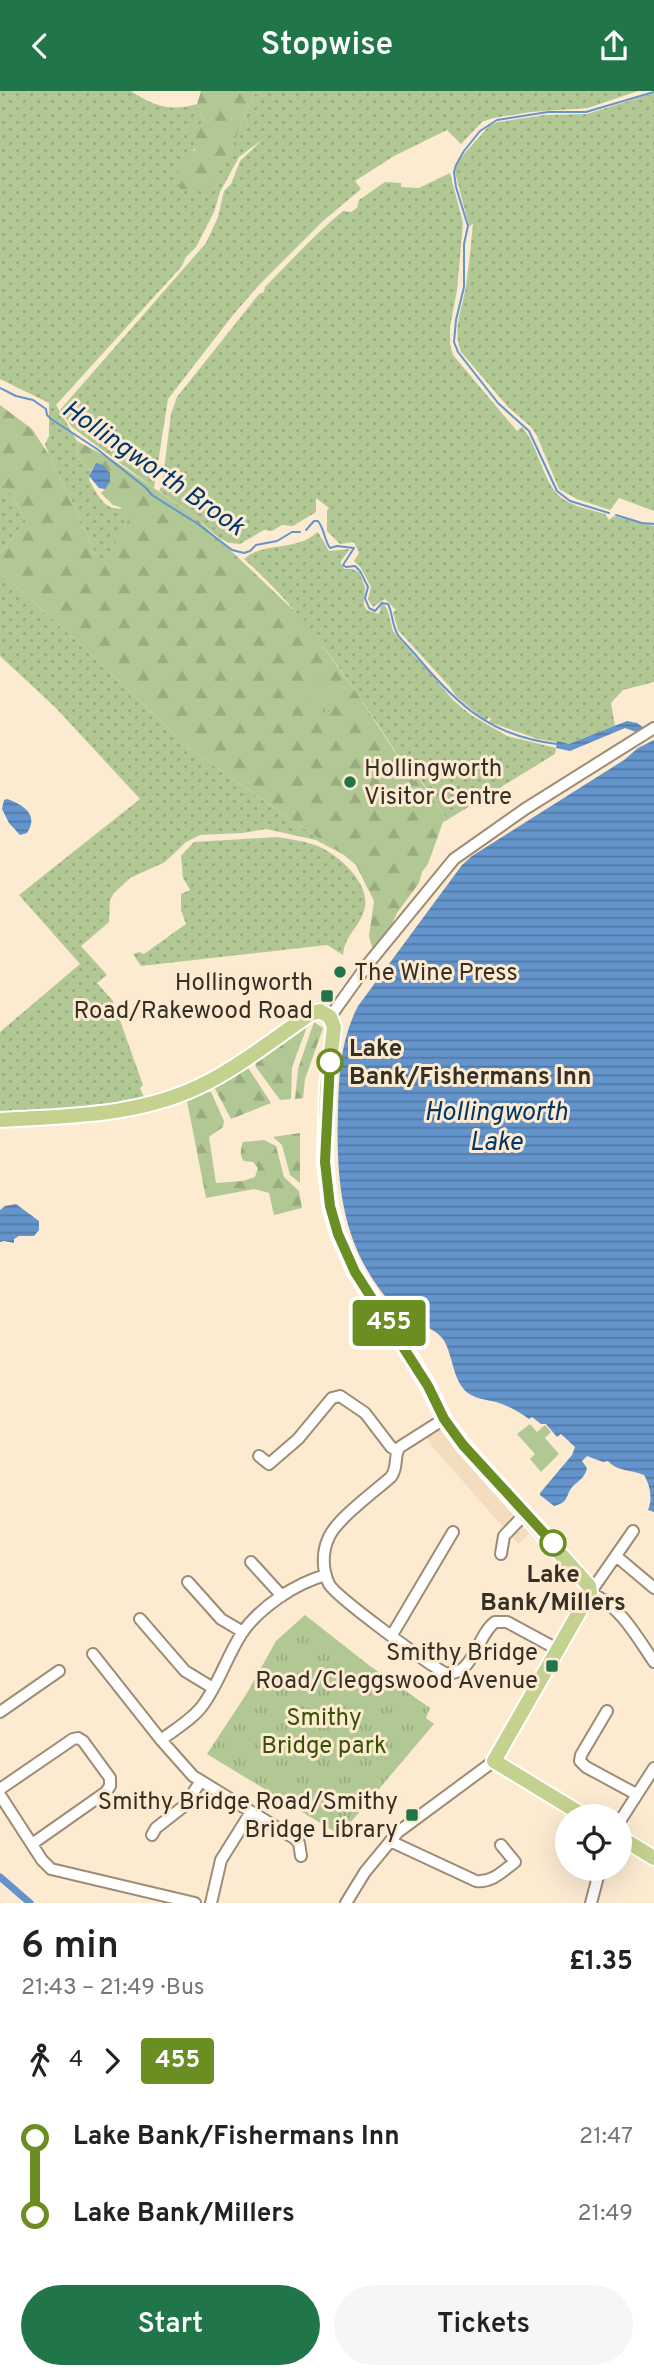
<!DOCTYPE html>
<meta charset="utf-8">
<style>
:root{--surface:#fff;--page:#f6f6f6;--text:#222;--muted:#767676;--accent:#207649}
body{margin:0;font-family:Overpass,sans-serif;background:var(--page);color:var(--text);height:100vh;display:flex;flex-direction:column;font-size:26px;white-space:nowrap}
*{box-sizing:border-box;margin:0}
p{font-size:23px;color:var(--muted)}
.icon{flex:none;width:38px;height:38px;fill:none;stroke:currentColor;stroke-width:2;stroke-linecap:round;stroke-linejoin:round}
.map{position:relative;height:1812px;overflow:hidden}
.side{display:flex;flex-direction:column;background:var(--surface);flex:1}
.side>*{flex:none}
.badge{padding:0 14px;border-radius:5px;font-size:24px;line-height:46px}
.buttons{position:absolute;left:555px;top:1713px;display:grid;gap:14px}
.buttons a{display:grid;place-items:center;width:77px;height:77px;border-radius:50%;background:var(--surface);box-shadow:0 7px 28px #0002;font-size:35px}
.map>.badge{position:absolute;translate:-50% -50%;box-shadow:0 0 0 4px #fff}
.legs{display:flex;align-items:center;gap:10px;height:77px;padding:0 21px;font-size:23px}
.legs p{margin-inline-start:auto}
.summary{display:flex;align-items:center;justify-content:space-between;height:119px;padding:0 21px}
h1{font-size:38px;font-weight:600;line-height:52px}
.action{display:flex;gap:14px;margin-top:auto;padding:14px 21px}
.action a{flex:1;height:80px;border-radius:42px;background:var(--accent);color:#fff;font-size:28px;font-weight:600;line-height:80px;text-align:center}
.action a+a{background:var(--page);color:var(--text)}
ul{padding:0 21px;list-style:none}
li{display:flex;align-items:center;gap:24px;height:77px;font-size:26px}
li i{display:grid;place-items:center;width:10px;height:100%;margin:0 9px;background:currentColor}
li i::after{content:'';width:18px;height:18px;margin:-9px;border:5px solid;border-radius:50%;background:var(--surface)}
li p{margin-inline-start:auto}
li:first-child i{background:linear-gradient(#0000 50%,currentColor 0)}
li:last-child i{background:linear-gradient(currentColor 50%,#0000 0)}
header{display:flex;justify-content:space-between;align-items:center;height:91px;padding:0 21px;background:var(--accent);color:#fff;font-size:32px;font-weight:600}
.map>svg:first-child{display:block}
</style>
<header><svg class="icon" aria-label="back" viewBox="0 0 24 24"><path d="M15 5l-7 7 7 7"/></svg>Stopwise<svg class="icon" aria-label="share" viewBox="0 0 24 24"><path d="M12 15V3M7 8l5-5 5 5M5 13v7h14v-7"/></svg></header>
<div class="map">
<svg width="654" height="1812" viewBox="0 0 654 1812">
<defs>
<pattern id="grass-dots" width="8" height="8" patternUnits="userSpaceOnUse" patternTransform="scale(1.75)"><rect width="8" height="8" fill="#b1c894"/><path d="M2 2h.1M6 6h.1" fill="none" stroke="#99ac7f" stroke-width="1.8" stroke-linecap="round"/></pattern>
<pattern id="forest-firs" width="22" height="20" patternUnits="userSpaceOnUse" patternTransform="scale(1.75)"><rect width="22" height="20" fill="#b1c894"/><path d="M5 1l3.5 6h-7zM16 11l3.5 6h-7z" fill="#99ac7f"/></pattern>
<pattern id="park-tufts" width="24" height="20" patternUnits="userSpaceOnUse" patternTransform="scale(1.75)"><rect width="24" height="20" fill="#b1c894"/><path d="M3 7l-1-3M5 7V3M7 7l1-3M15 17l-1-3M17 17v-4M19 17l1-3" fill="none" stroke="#99ac7f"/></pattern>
<pattern id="water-rules" width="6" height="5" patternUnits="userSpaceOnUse" patternTransform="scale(1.75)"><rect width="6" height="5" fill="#6494cc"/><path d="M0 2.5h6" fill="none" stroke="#5379a5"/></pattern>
</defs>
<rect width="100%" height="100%" fill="#fcead1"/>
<path fill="#f3ddbe" d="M443 1333 534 1438 518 1453 432 1355 426 1345Z"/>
<path fill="url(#grass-dots)" d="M0 0H131C153 15 171 21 197 13L204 30 180 97 209 98 236 47 253 4 263 0H638L588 17 531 21 493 27 482 31 461 53 447 39 394 65 355 90 361 98 323 130 260 193 233 224 168 308 154 397 81 343 71 335 60 319 206 152 218 126 224 100 231 93 240 70 263 48 239 66 220 101 214 121 196 156 186 166 182 175 56 314 77 350 78 367 91 380 89 389C97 402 104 421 123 417L128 429 105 472 95 463 83 434 49 364 45 353 49 345V312L0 288Z
M654 2V420L619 407 610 419 577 408 559 398 537 345 531 336 508 316 461 261C452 239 462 218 466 195 469 174 471 153 473 133L469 135 455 81 457 73 465 62 489 35 498 31 544 24 587 23Z
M450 82 463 132 457 199 450 236V253L453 264 517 340 522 336C539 355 543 394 563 408 575 416 591 419 605 423L609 429 614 425 654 435V591L623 599 611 612 615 635 569 653 538 648 489 631 491 628 489 626 486 630 456 605 450 596 398 539 393 521 396 519 385 508 373 516 368 508 371 496 361 477 354 470 359 462 354 451 340 453 327 440V419L329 417 316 407V421L293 435 282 434 272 440 264 439 240 453 230 452 219 447 193 424 159 400 162 394 171 323 177 306 259 203 264 201 265 196C291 170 315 143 343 120L351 121 357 117 359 109 385 91 401 92V96L419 97Z
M0 391 12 404 26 431 0 462Z
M318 441 329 460 350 458 341 470V473L345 478H352L359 481 365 496 364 514 367 519 379 523 381 514 384 513 388 520 393 540 454 610 471 624 507 645 556 657 555 663 447 729 419 686 415 690C363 612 314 530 244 468 261 453 284 458 303 450 308 449 313 444 318 441Z
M0 481 90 562 190 658 290 728 344 764 316 749 266 738 242 742 200 744 186 751 165 771 130 787 114 802 110 809 109 831 81 855 107 884 97 892 113 910 143 994 140 997 145 1008 85 1018 0 1024V941L80 873 19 804 140 708 55 616 0 565Z
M277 746C289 748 303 750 315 754 337 762 373 793 364 820 358 838 345 844 343 864L327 854 141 875 133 863 139 861 144 863 186 833 181 819V803L190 799 183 787 181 765 194 751Z"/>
<path fill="url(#forest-firs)" d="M201 0H263L253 4 236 47 210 98H180L177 72 195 59 190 39 204 30 197 13Z
M0 314 32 338 49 364 83 434 95 463 105 471 128 429 123 417 113 414 101 402 105 398 96 372 91 380 78 367 77 350 113 369 193 424 304 529 356 601 414 690 418 686 447 729 443 731 428 773 422 781 419 792 397 822 389 840 373 860 369 845 374 810 356 774 344 764 290 728 190 658 90 562 0 481V462L26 431 12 404 0 391Z
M314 931 323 937 305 988 303 1007 295 1008 298 978Z
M308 933 292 976 291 1008 280 1009 256 976 255 970Z
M247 975 271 1012 231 1028 214 996Z
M204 1001H211L224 1030 223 1036 209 1046 216 1092 243 1090 255 1086 258 1077 253 1071 244 1070C239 1065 241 1057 243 1051L264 1049 276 1055 284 1086 299 1100 302 1117 274 1124 269 1102 254 1098 206 1107 187 1010Z
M300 1042V1092L290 1084 282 1054 273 1046Z"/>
<path fill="url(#park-tufts)" d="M319 588 325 590 332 617 329 621 324 622C314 614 304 601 312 589Z
M305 1524 370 1575 430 1617 426 1627 434 1633 340 1744 207 1663 247 1602 276 1550Z"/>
<path fill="#b1c894" d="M530 1333 537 1341 545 1334 551 1341 545 1347 559 1363 541 1381 530 1368 535 1363 517 1343Z"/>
<path fill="url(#water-rules)" d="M96 372 103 374 110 382V391L105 398 99 397 89 385Z
M627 630 637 632 644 637 636 641 625 637 570 660 556 657 557 650 569 653Z
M654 649V1421L648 1419C653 1408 650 1394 644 1384 632 1379 616 1380 608 1370L603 1371 587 1365 582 1370 587 1377C585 1386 580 1389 573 1395 565 1404 570 1411 554 1415L540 1404V1402L572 1364 575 1356 561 1343 557 1346 546 1333H541L532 1326 529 1328C519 1321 509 1315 496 1311 488 1309 478 1308 471 1304 452 1293 454 1265 443 1248 436 1239 426 1236 416 1231 406 1226 392 1213 384 1204 340 1148 336 1086 338 1018 339 981 341 948 358 915L462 774 472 765 624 669 638 657Z
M7 708C24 714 39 724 27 742L20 744 9 732 2 718 4 709Z
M16 1113 39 1130V1139L34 1145H19L14 1148V1152L4 1150 0 1151V1119L5 1115Z"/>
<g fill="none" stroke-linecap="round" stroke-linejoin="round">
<path stroke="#6494cc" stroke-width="2" d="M0 297 16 305 33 309 46 318 47 324 51 328 97 358 146 397 152 404 198 433 232 459 244 462 250 460 256 454 277 450 292 441H300
M609 422 570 410 557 400 529 340 498 312 458 261 454 251 456 229 464 196V153L468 135 456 96 454 81 456 74 464 60 480 40 497 29 548 21H586L654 1
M616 424 642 432 654 433
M306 439 314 430H318C325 439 324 449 330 457L337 455 354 457 343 474 346 476 355 475 360 480 368 496 365 507 369 517 375 520 382 512 388 513C393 523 392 535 398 544 404 552 413 560 419 568 459 616 494 646 557 653"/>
<path stroke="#6494cc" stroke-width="7" d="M0 1786 30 1812"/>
<defs>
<path id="minor" d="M330 926 368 873 454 768 525 718 654 637
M444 1328 400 1356C393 1364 399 1375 391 1386 375 1400 337 1428 329 1446 322 1460 322 1479 329 1493 336 1506 428 1573 445 1582 474 1586 476 1545 495 1531H507L557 1558
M259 1365 269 1373 298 1348 332 1307 340 1305 365 1322 391 1356 397 1360
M633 1440 590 1502C619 1513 637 1546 654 1571
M501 1463 504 1445 525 1423
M616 1465 654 1497
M251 1471 282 1505
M188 1491 221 1528 243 1541
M140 1528 185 1580 213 1597
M392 1544 453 1441
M93 1563 161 1649 193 1685 294 1747 299 1752 301 1765
M607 1620 581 1664 580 1670 586 1676 636 1703
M0 1621 59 1580
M161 1649C174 1639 193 1628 203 1614 219 1592 227 1565 242 1542 260 1516 296 1492 326 1484
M0 1698 73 1648 78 1647 83 1650 110 1687V1695L106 1701 32 1753
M0 1704 42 1769 51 1778 195 1812
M620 1730 654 1677
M152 1744 156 1737 184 1715 201 1690
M390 1750 476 1790C492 1792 503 1780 515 1771L501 1754
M211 1812 221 1769 251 1721
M346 1812 365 1781 398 1741 494 1670
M591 1812 600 1778"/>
<path id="major" d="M0 1029C70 1025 144 1025 208 991 244 972 277 946 310 923L320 920 330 926 334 936 327 996 325 1071 330 1115 338 1143 355 1181 406 1259 428 1295 444 1328 463 1354 589 1495 590 1502 494 1670 586 1726
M620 1746 654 1767"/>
</defs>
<use href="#minor" stroke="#9d8c76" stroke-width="14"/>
<use href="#major" stroke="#fff" stroke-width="18"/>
<use href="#minor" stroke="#fff" stroke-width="10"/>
<use href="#major" stroke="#c5d28f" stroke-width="14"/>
</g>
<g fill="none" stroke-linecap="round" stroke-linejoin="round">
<defs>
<path id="line-1" d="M330 971 325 1071 330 1115 338 1143 355 1181 428 1295 444 1328 463 1354 553 1452"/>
</defs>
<use href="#line-1" stroke="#fff" stroke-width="16"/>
<use href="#line-1" stroke="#6b8e23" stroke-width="10"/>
</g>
<g fill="#207649" stroke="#fcead1" stroke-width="2.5">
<circle cx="350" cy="691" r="7"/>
<circle cx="340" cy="881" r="7"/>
<rect x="320" y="898" width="14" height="14" rx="3.5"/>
<rect x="545" y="1568" width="14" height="14" rx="3.5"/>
<rect x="405" y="1717" width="14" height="14" rx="3.5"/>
</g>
<g fill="#fff" stroke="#6b8e23" stroke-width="3.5">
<circle cx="330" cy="971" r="12"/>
<circle cx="553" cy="1452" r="12"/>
</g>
<g text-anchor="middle" stroke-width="6" stroke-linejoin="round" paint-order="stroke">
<g font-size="24" fill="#362f26" stroke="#fcead1" text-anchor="end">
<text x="364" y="685" text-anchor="start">Hollingworth<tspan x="364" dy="28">Visitor Centre</tspan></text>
<text x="354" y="889" text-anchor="start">The Wine Press</text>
<text x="313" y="899">Hollingworth<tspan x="313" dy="28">Road/Rakewood Road</tspan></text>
<text x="538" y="1569">Smithy Bridge<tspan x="538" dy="28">Road/Cleggswood Avenue</tspan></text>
<text x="398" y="1718">Smithy Bridge Road/Smithy<tspan x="398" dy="28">Bridge Library</tspan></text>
</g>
<g font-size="24" font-weight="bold" fill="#362f26" stroke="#fcead1" text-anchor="start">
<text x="349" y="965">Lake<tspan x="349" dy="28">Bank/Fishermans Inn</tspan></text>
<text x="553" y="1491" text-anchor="middle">Lake<tspan x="553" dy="28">Bank/Millers</tspan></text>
</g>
<g font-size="24" fill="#385103" stroke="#fcead1">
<text x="324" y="1634">Smithy<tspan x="324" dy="28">Bridge park</tspan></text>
</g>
<g font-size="26" font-style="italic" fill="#00376a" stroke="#fcead1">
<text transform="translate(154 376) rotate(35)" y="9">Hollingworth Brook</text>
<text x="496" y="1029">Hollingworth<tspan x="496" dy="30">Lake</tspan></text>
</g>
</g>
</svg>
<div class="buttons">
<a><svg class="icon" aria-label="locate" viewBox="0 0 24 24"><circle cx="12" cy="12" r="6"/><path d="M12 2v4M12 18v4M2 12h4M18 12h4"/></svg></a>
</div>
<b class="badge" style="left:389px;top:1232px;background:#6b8e23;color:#fff">455</b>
</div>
<section class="side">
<div class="summary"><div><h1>6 min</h1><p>21:43 – 21:49 · Bus</p></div><b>£1.35</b></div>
<div class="legs"><svg class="icon" aria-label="walk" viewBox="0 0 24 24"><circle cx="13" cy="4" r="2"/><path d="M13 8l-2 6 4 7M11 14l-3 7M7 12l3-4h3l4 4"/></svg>4<svg class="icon" aria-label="forward" viewBox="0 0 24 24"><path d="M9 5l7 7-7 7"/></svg><b class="badge" style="background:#6b8e23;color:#fff">455</b></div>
<ul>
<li><i style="color:#6b8e23"></i><b>Lake Bank/Fishermans Inn</b><p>21:47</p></li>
<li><i style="color:#6b8e23"></i><b>Lake Bank/Millers</b><p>21:49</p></li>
</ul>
<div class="action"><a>Start</a><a>Tickets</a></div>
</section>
